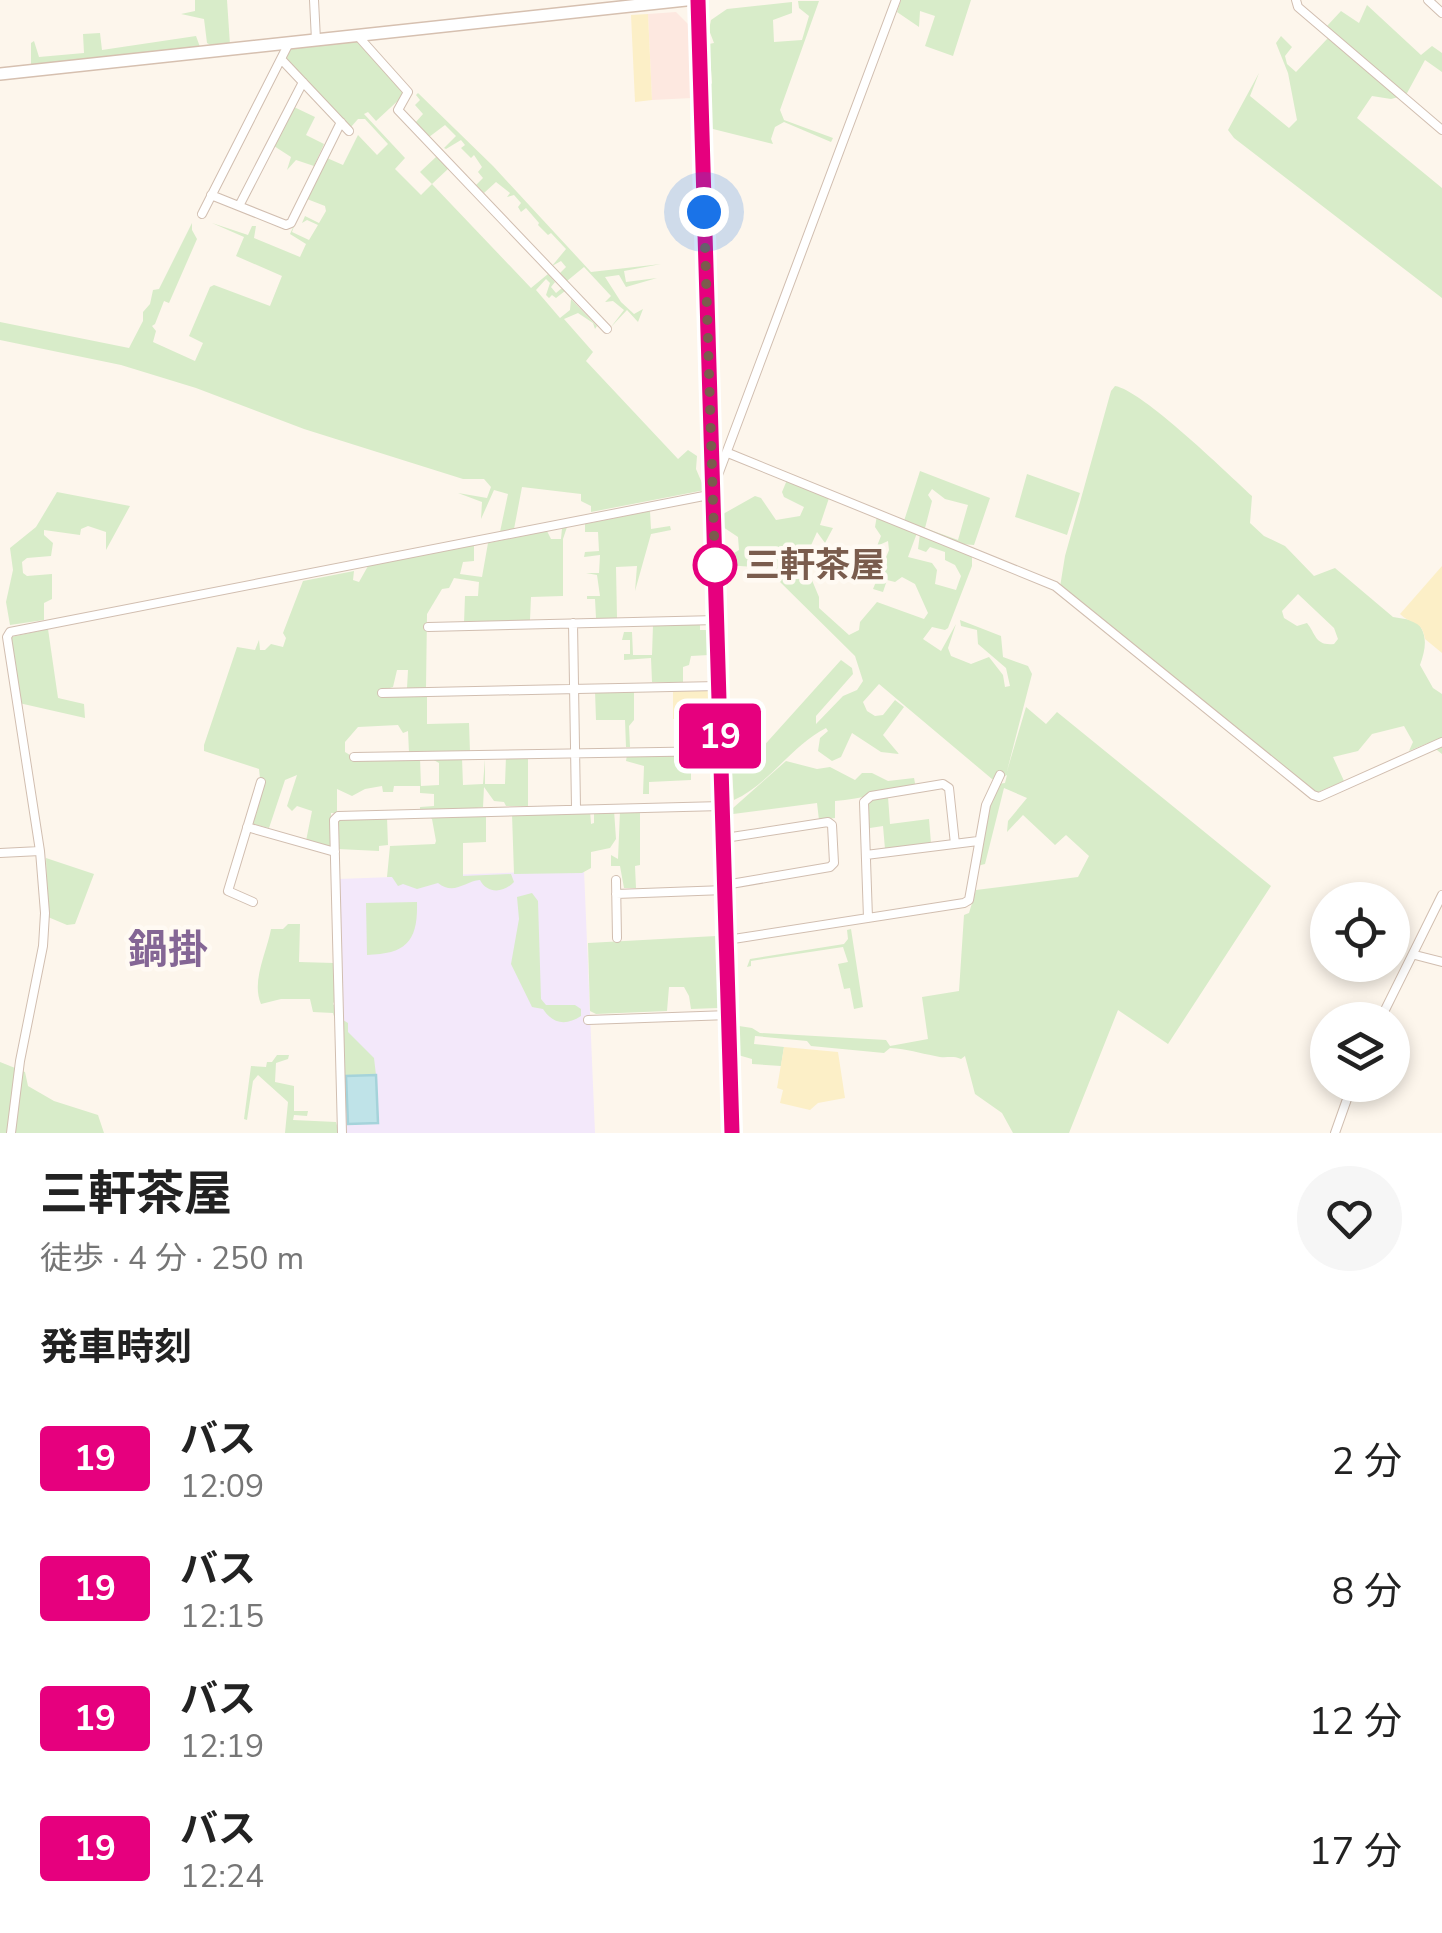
<!DOCTYPE html>
<html lang="ja">
<meta charset="utf-8">
<style>
:root{--surface:#fff;--page:#f6f6f6;--text:#222;--muted:#767676}
body{margin:0;font-family:"Nunito Sans","Noto Sans JP",sans-serif;background:var(--page);color:var(--text);height:100vh;display:flex;flex-direction:column;font-size:38px;white-space:nowrap}
*{box-sizing:border-box;margin:0}
p{font-size:32px;color:var(--muted)}
.icon{flex:none;width:55px;height:55px;fill:none;stroke:currentColor;stroke-width:2;stroke-linecap:round;stroke-linejoin:round}
.map{position:relative;height:1133px;overflow:hidden}
.panel{display:flex;flex-direction:column;background:var(--surface);flex:1}
.panel>*{flex:none}
.badge{padding:0 20px;border-radius:8px;font-size:35px;line-height:65px}
.tools{position:absolute;left:1310px;top:882px;display:grid;gap:20px}
.tools a{display:grid;place-items:center;width:100px;height:100px;border-radius:50%;background:var(--surface);box-shadow:0 5px 15px #0003;font-size:50px}
.you{position:absolute;width:50px;height:50px;margin:-25px;border:8px solid #fff;border-radius:50%;background:#1a73e8;box-shadow:0 0 0 15px #1a73e833}
.map>.badge{position:absolute;translate:-50% -50%;box-shadow:0 0 0 5px #fff}
h2{padding:0 40px;font-size:38px;line-height:90px}
.round{display:grid;place-items:center;flex:none;width:105px;height:105px;border-radius:52px;background:var(--page)}
.overview{display:flex;align-items:center;justify-content:space-between;height:170px;padding:0 40px}
h1{font-size:48px;font-weight:700;line-height:75px}
ul{padding:0;list-style:none}
li{display:flex;align-items:center;gap:30px;height:130px;padding:0 40px}
li div{flex:1}
li b{display:block;font-size:38px}
li em{font-style:normal}
li .badge{min-width:110px;font-weight:700;text-align:center}
.map>svg:first-child{display:block}
</style>
<div class="map">
<svg width="1442" height="1133" viewBox="0 0 1442 1133">
<rect width="100%" height="100%" fill="#fdf6ec"/>
<path fill="#fde8e0" d="M676 12 689 25 692 98 652 100 648 14Z"/>
<path fill="#f3e8fa" d="M584 870 595 1133H345L338 879Z"/>
<path fill="#d8ecc9" fill-rule="evenodd" d="M195 0H227L230 45 214 47 207 43 204 19 181 14 195 11Z
M901 0H971L953 56 925 46 935 16 920 11 919 27 897 12Z
M798 1H819L780 110 784 120 833 138 831 142 784 122 775 127 771 139 773 144 709 128V87L712 83 709 44 714 43 709 30 711 20 727 9 792 2V13L773 20 774 42 802 40 809 16 799 8Z
M1367 5 1421 55 1432 46 1442 53V72L1425 60 1406 95 1391 99 1372 96 1357 118 1442 188V298L1234 138 1228 130 1259 73 1250 96 1289 128 1297 120 1288 73 1276 43 1281 36 1292 47 1285 56 1287 64 1296 72 1328 38 1346 52 1327 26 1341 11 1359 23Z
M100 33 102 50 196 36 200 47 31 65V43L34 41 39 57 84 53 83 34Z
M356 41 403 90V96L376 121 368 112 364 114 405 158 395 169 421 195 432 184 420 172 437 156 449 168 432 184 531 288 548 274 555 282 551 287 556 293 562 288 565 291 556 298 552 295 549 298 546 295 550 283 546 279 536 290 560 318 570 310 571 299 597 326 595 329 593 323 578 313 564 319 593 352 586 361 678 459 688 450 697 456 696 469 705 490 591 512V506L581 501V494L522 487 514 529 500 532 508 494 494 490 481 519 482 502 458 493 487 498 491 487 484 479H463L304 429 196 388 121 365 0 340V322L129 348 143 321V312L150 304 153 290 159 289 192 223V230L197 239 169 303 164 301 155 324 152 326 156 331 153 342 195 361 203 343 189 336 210 287 214 285 270 306 282 276 236 256 244 237 212 223 248 235 252 226H256L254 238 300 257 306 244 290 234 296 221 292 232 309 240 318 225 307 220 302 223 305 216 319 223 326 211 325 206 307 199 327 158 343 165 358 135 377 155 388 144 365 119H358L351 127 285 59 292 47Z
M418 93 493 166 591 272 661 264 624 271 626 282 657 278 626 287 619 275 605 277 621 302 634 314 643 309 638 322 627 310 611 327 624 310 613 301 605 302 611 296 584 267 567 281 560 273 566 267 561 261 552 266 566 249 551 233 548 235 538 225 539 223 526 208 521 212 518 207 521 203 514 195 507 197 510 193 496 182 484 193 476 185 483 178 478 172 482 167 474 155 471 158 461 148 465 145 461 140 446 149 444 148 456 136 445 125 429 137 415 123 423 114 415 105 420 100 416 95Z
M294 107 315 117 306 135 324 144 314 166 296 160 287 170 291 157 274 146Z
M1115 386C1142 390 1227 473 1252 496L1250 523 1264 536 1285 546 1314 576 1335 568 1393 617 1417 621C1428 636 1426 648 1420 665L1433 688 1442 694V754L1428 743 1409 751 1413 742 1404 726 1372 734 1358 751 1333 757 1344 781 1316 793 1060 587 1065 556 1111 391ZM1298 594 1334 628 1338 639 1334 644C1315 646 1316 634 1307 623L1297 626 1284 618 1282 611Z
M920 471 990 498 974 545 960 544 904 521ZM932 489 945 499 968 505 958 540 925 528 932 501 928 495Z
M1027 474 1080 493 1067 535 1015 517Z
M787 480 829 498 820 525 833 528 825 543 817 532 804 561 819 597V608L849 635 859 630 860 622 877 602 924 619 928 613 915 584 902 577 895 582 887 580 883 592 873 589 889 550 888 541 877 546 881 536 875 527 877 515 917 533 908 557 932 563 937 570 935 584 956 590 961 576 955 565 945 560V552L930 547 926 552 918 549 920 534 972 556V566L948 628 945 630 932 627 923 639 941 651 956 624 948 648 951 656 971 664 989 657 1003 675 1005 687 1010 686 1006 668 978 644 977 630 961 626 960 620 1001 636 1003 657 1028 666 1032 674 1007 771 1026 707 1046 724 1057 712 1271 886 1168 1044 1118 1010 1069 1133H1013L1002 1113 975 1094 965 1056 961 1059C952 1055 945 1059 935 1056 919 1053 908 1049 890 1048L884 1053 811 1046 807 1041 755 1036 754 1044 784 1047 781 1066 752 1064V1059L738 1055 739 1026 752 1028 760 1033 886 1040 890 1046 928 1039 922 997 959 991 964 915 969 913 976 890 1078 877 1089 856 1066 835 1055 845 1023 815 1007 832 1008 821 1027 798 1004 788 985 864 977 866 992 797 998 784 1005 783 1007 775 997 780 992 779 879 684 863 702 867 711 875 716 883 715 895 700 904 707 883 735 899 754 881 752 852 733 841 757 832 761 818 751 820 738 828 731 826 728C791 746 769 784 734 800L732 773 741 771 841 660 852 668 853 674 816 716V724L843 696 857 690 863 681 855 656 777 579 754 567 726 565 729 556 739 550 738 537 723 527V514L755 496 761 498 776 520 800 516 804 507 784 497 782 492Z
M57 492 130 506 106 550V532L88 526 81 529 80 535 44 530V535L53 543 51 556 27 558 22 562 23 573 27 576 52 574V599L44 603V620L10 625 6 602 13 570 10 548 36 527Z
M650 511 651 529 670 526 671 530 651 534 635 591 637 566 616 567 617 618H596L595 599H587V596H600L597 575 586 573H599L600 555 584 557 585 552 599 551 598 532H585V524Z
M567 527 563 539V596L531 597 530 620 464 623 465 596H478L479 582 454 578 449 588 442 589 427 614 426 688H407L408 670H397L393 687 383 690 427 695V724L469 723 470 752 409 753 408 731 403 733 398 725 358 727 345 742V752L355 758H420L421 786 439 785V763L432 759 462 758 463 785 483 784 485 759V784H505L506 756H528V806H506L504 802 494 801 484 787 483 807 438 814H486V842L463 843V876L511 874 514 882C504 893 487 894 480 880 465 881 454 896 438 883L417 889 403 884 398 886 392 877H387L390 846 435 844 436 841 432 819 420 811V807L434 806V794L420 793V786H394L393 792H383L382 786 365 789 352 796 337 789V813H331V846L328 848 306 841 312 811 297 806 292 811 287 806 297 775 285 780 269 828 253 824 261 788 259 769 204 751V745L237 647 255 650 259 640 260 650H265L271 644 283 647 286 638 283 633 303 581 354 571 353 580 359 582 368 566 474 545V561L463 562 460 574 482 577 488 543 547 531 551 539H561L562 528Z
M700 624V630H709V655L691 656 689 665 683 667V682H652L651 658 624 660V654H630V640H622L624 632H632L633 655H652L653 625Z
M48 629 58 698 84 704 85 718 19 703 8 641 11 637Z
M634 690V720L629 726 630 747H626L625 720H596L595 691Z
M691 754V780L649 782V794H643L644 766 626 761 627 755Z
M786 761 817 769 830 767 855 780 862 773H872L888 781 914 778 915 783 914 787C887 791 862 799 835 801V818L819 820 817 803 733 814V808Z
M888 797 890 824 929 819 931 843 885 849 883 826 870 828 869 834 868 804 872 800Z
M590 810 591 824 594 823V811L614 810 616 839 610 848 591 852V868L582 873 514 874 512 814Z
M620 811H640V865L635 866 636 888H624L620 866H611V855L618 859Z
M387 817 388 845 379 846V851L338 849 337 822 342 819Z
M46 858 94 874 75 924 67 925 48 917Z
M532 893 538 901 541 999 546 1005H575L581 1009V1016C566 1026 553 1024 543 1009L532 1007 511 964 519 919 517 897Z
M417 902C418 941 407 954 367 955L366 903Z
M288 924H300L299 962 334 963 337 995 333 1004 337 1009V1026L333 1013 313 1012 310 999H281L261 1004C251 981 267 952 271 929H283Z
M851 929 863 1007 854 1009 850 988 844 989 838 964 848 962 843 947 751 961V966L747 967 750 959 844 944 848 939 847 930Z
M716 936 719 939 721 1005 718 1008 691 1009 689 996 684 987H669L667 1011 596 1014 590 1011 588 943Z
M343 1020 348 1023V1032L374 1058 376 1075 345 1076Z
M277 1055H289L288 1059 276 1063 275 1082 294 1086V1111H308L307 1116 294 1115 293 1120 336 1122 339 1133H285L288 1102 258 1075 253 1081 247 1120 244 1119 251 1066 266 1067 267 1062H272Z
M0 1062 25 1072 28 1086 54 1101 98 1115 104 1133H0Z"/>
<path fill="#fcefc7" d="M648 14 652 100 635 102 631 15Z
M1442 566V653L1425 639C1422 619 1411 625 1400 614Z
M710 690 711 718 673 719V691Z
M784 1047 838 1052 845 1098 818 1103 810 1110 780 1103 783 1090 777 1088Z"/>
<path fill="#bfe3e8" stroke="#a5d3da" stroke-width="2.5" d="M376 1075 378 1123 348 1124 346 1076Z"/>
<g fill="none" stroke-linecap="round" stroke-linejoin="round">
<defs>
<path id="street" d="M314 0 316 40
M1296 0 1298 7 1442 130
M1428 0 1442 13
M357 35 408 92 398 110 607 329
M281 59 349 131
M211 195 286 225 291 223 341 122
M239 206 303 82
M202 214 289 43
M728 453 1055 586 1313 795 1319 797 1442 742
M715 483 896 0
M573 623 576 808
M428 627 717 620
M382 693 718 686
M354 757 720 751
M247 827 335 852
M725 838 828 822 832 825 834 863 830 867 725 885
M0 853 40 851
M866 855 978 841
M616 880 617 938
M616 894 725 890
M253 902 228 891 261 782
M868 918 864 802 871 796 943 784 949 788 955 844
M727 940 964 903 969 900 986 805 1000 775
M1415 955 1442 962
M588 1020 729 1015
M1380 1020 1442 895
M11 1133 20 1061 43 946 45 913 40 851 7 637 10 632 714 494
M342 1133 334 820 338 816 722 806
M1335 1133 1352 1085"/>
<path id="secondary" d="M0 74 686 0"/>
<path id="primary" d="M698 0 733 1133"/>
</defs>
<use href="#street" stroke="#d1beb0" stroke-width="10"/>
<use href="#secondary" stroke="#d6c0b0" stroke-width="14"/>
<use href="#primary" stroke="#dad1cd" stroke-width="15"/>
<use href="#street" stroke="#fff" stroke-width="8"/>
<use href="#secondary" stroke="#fff" stroke-width="11"/>
<use href="#primary" stroke="#fbd9a5" stroke-width="12"/>
</g>
<g fill="none" stroke-linecap="round" stroke-linejoin="round">
<defs>
<path id="line" d="M698 0 732 1133"/>
</defs>
<use href="#line" stroke="#fff" stroke-width="22"/>
<use href="#line" stroke="#e6007e" stroke-width="15"/>
<path stroke="#7a5c4d" stroke-width="10" stroke-dasharray="0 18" d="M704 212 715 565"/>
</g>
<circle fill="#fff" stroke="#e6007e" stroke-width="5" cx="715" cy="565" r="20"/>
<g text-anchor="middle" stroke-width="9" stroke-linejoin="round" paint-order="stroke">
<g font-size="35" font-weight="bold" fill="#7a5c4d" stroke="#fffaf3" text-anchor="start">
<text x="745" y="577">三軒茶屋</text>
</g>
<g font-size="40" font-weight="bold" fill="#846695" stroke="#fffaf3">
<text x="168" y="963">鍋掛</text>
</g>
</g>
</svg>
<div class="tools">
<a><svg class="icon" aria-label="locate" viewBox="0 0 24 24"><circle cx="12" cy="12" r="6"/><path d="M12 2v4M12 18v4M2 12h4M18 12h4"/></svg></a>
<a><svg class="icon" aria-label="layers" viewBox="0 0 24 24"><path d="M12 4l9 5-9 5-9-5zM3 14l9 5 9-5"/></svg></a>
</div>
<div class="you" style="left:704px;top:212px"></div>
<b class="badge" style="left:720px;top:736px;background:#e6007e;color:#fff">19</b>
</div>
<section class="panel">
<div class="overview"><div><h1>三軒茶屋</h1><p>徒歩 · 4 分 · 250 m</p></div><a class="round"><svg class="icon" aria-label="heart" viewBox="0 0 24 24"><path d="M12 20l-8-8c-3-5 5-10 8-4 3-6 11-1 8 4z"/></svg></a></div>
<h2>発車時刻</h2>
<ul>
<li><span class="badge" style="background:#e6007e;color:#fff">19</span><div><b>バス</b><p>12:09</p></div><em>2 分</em></li>
<li><span class="badge" style="background:#e6007e;color:#fff">19</span><div><b>バス</b><p>12:15</p></div><em>8 分</em></li>
<li><span class="badge" style="background:#e6007e;color:#fff">19</span><div><b>バス</b><p>12:19</p></div><em>12 分</em></li>
<li><span class="badge" style="background:#e6007e;color:#fff">19</span><div><b>バス</b><p>12:24</p></div><em>17 分</em></li>
</ul>
</section>
